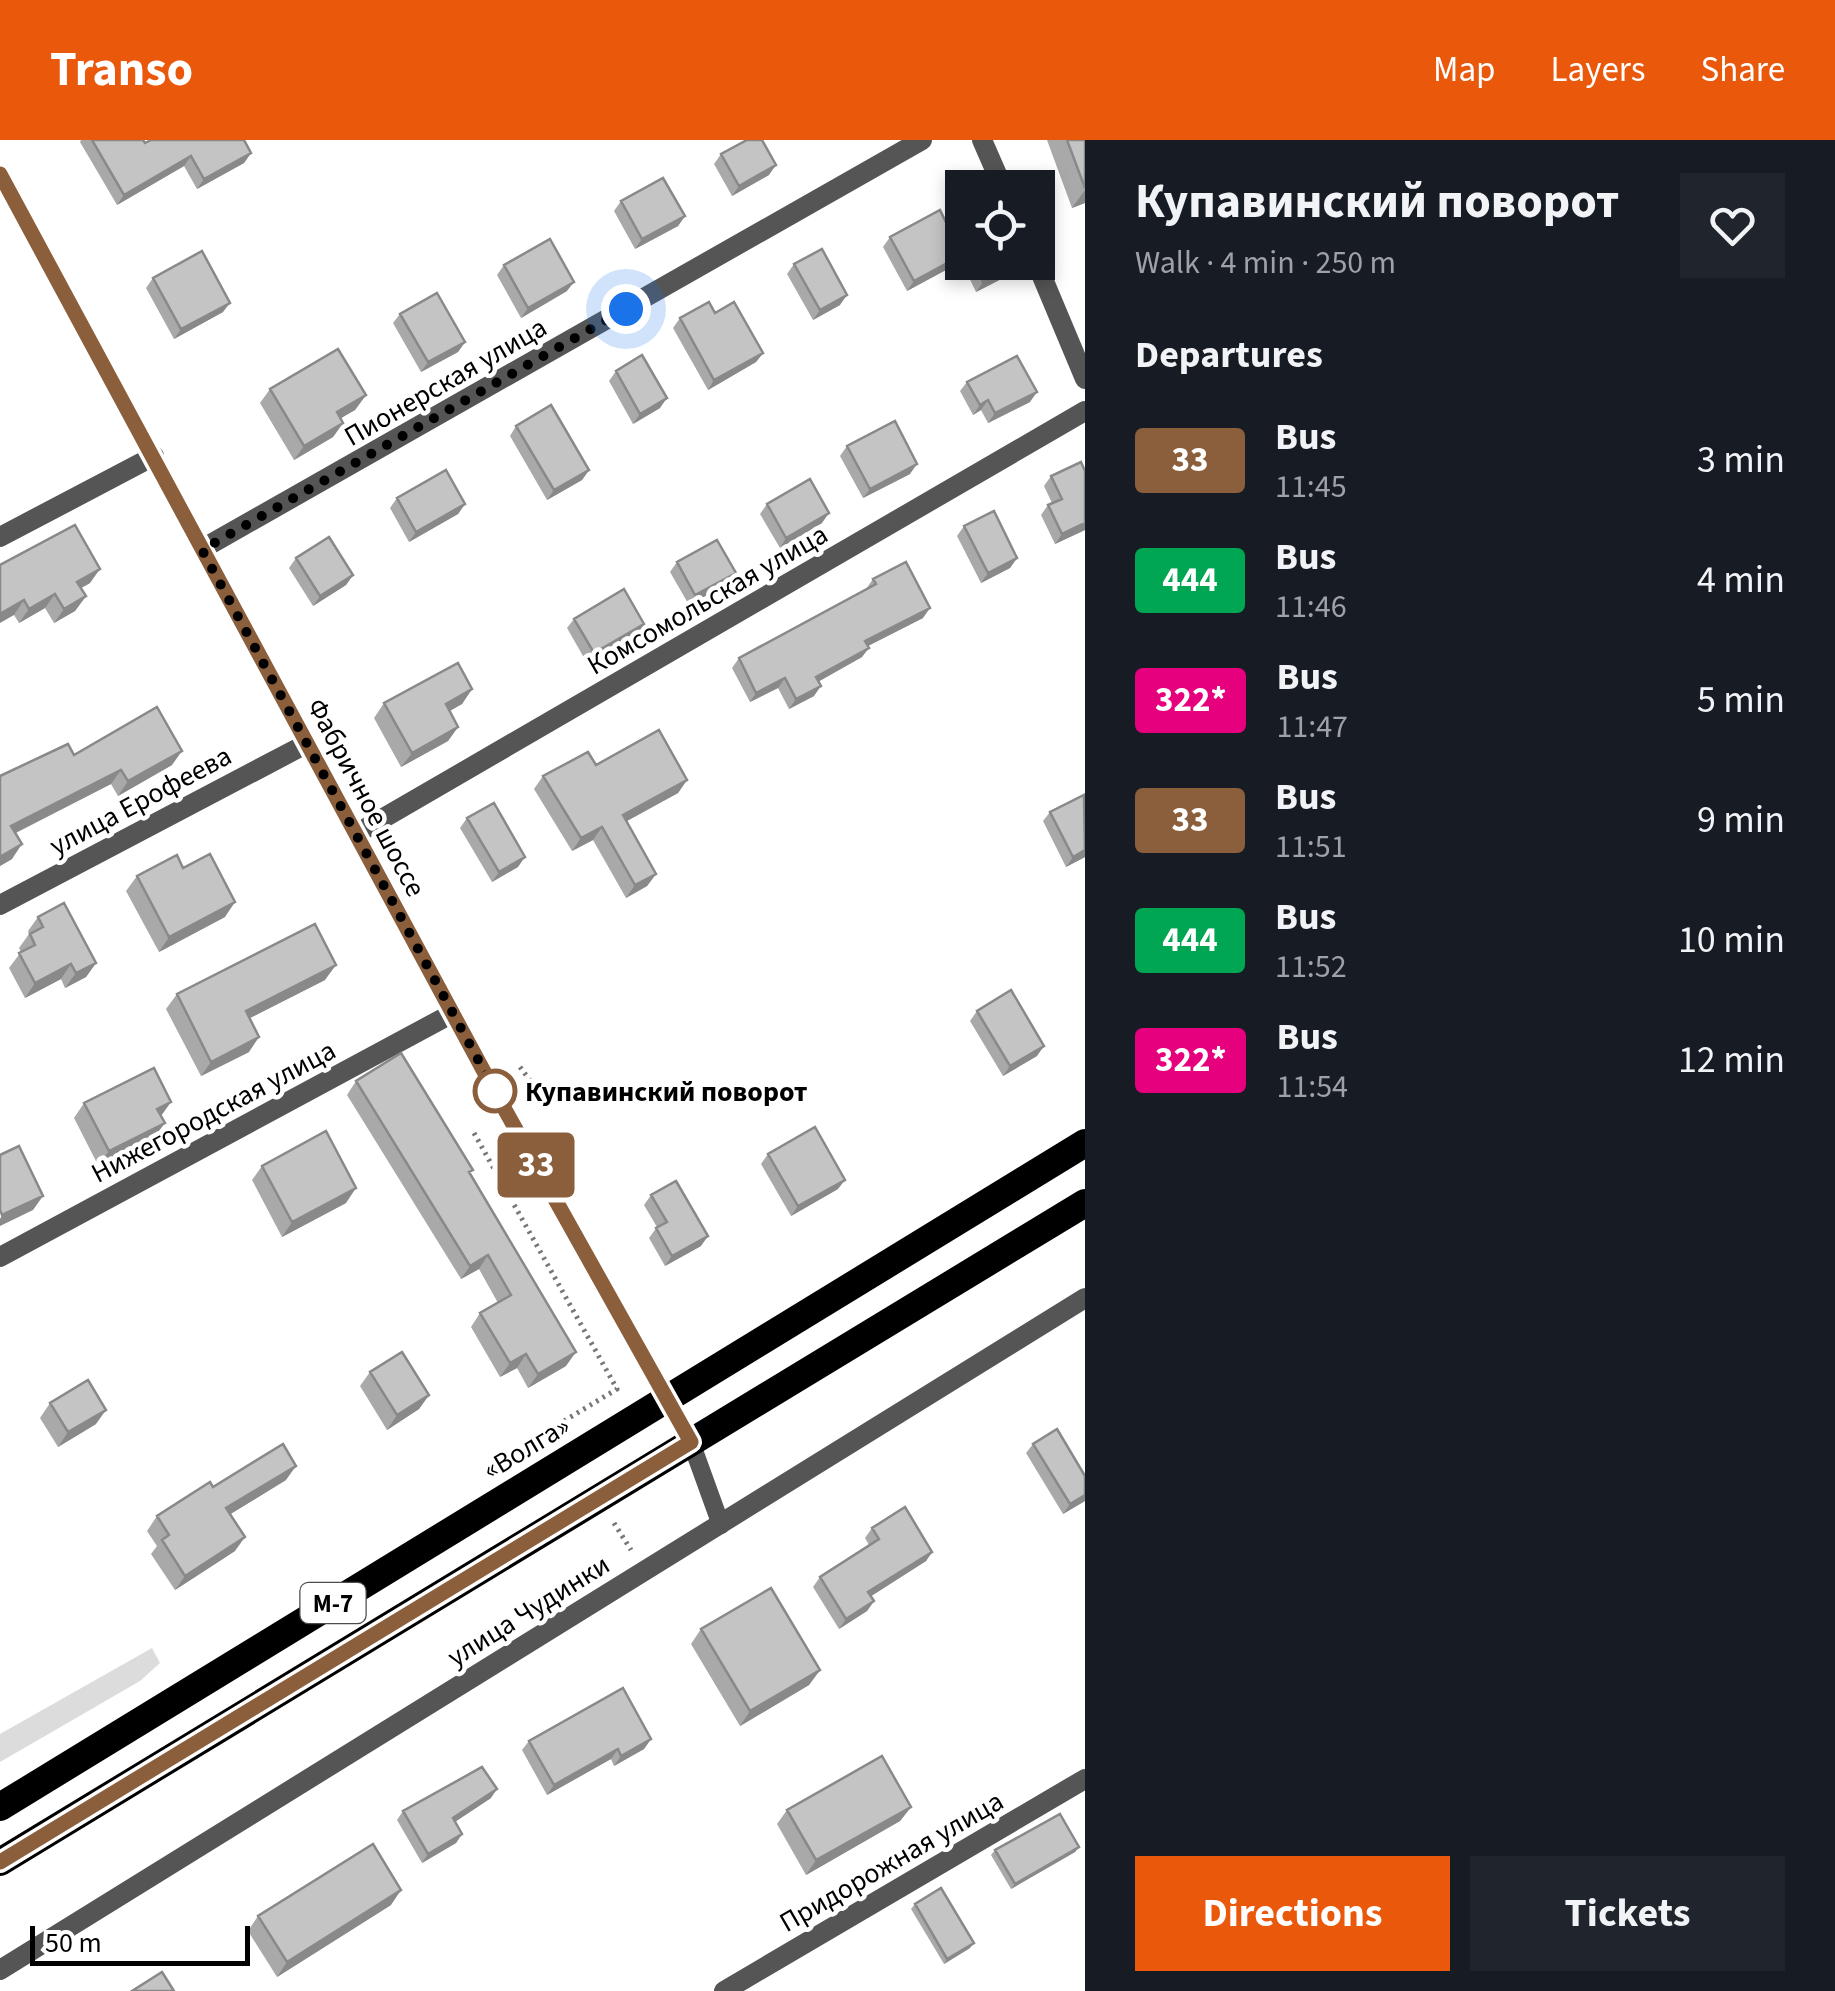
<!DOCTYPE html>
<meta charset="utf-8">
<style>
:root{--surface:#171b24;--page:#20242c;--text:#f1f3f6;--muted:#9ea1a6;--accent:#ea580c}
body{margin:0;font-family:"Source Sans 3",sans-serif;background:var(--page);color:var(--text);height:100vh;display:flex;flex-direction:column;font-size:38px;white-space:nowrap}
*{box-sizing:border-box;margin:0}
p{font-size:32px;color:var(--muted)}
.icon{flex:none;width:55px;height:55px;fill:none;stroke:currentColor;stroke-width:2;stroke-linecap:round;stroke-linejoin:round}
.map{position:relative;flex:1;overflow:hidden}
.side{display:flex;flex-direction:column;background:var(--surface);width:750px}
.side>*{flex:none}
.badge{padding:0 20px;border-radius:8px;font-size:35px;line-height:65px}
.tools{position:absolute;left:945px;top:30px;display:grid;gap:20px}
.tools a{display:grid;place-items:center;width:110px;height:110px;border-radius:0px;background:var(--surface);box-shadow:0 5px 15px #0003;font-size:50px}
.scale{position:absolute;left:30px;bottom:25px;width:220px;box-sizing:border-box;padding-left:10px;border:5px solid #000;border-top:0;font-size:28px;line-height:35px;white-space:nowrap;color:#000;-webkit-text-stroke:8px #fff;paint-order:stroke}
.you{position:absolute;width:50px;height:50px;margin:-25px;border:8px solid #fff;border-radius:50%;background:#1a73e8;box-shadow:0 0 0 15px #1a73e833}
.map>.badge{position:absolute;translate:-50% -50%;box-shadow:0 0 0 5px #fff}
h2{padding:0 50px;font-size:38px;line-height:90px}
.round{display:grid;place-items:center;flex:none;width:105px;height:105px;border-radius:0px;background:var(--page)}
.summary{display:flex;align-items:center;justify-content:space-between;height:170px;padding:0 50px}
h1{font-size:48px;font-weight:700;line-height:75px}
.primary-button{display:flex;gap:20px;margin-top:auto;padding:20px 50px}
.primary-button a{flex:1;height:115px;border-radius:0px;background:var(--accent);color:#fff;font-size:40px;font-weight:700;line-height:115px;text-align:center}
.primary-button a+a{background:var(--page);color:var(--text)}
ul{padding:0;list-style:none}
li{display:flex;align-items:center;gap:30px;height:120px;padding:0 50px}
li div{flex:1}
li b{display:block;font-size:38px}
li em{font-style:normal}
li .badge{min-width:110px;font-weight:700;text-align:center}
header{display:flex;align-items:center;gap:60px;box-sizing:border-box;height:140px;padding:0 50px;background:var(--accent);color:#fff}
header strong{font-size:48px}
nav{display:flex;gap:55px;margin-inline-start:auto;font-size:35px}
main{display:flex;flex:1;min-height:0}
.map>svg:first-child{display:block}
</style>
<header>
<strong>Transo</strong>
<nav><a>Map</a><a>Layers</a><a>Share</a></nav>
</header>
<main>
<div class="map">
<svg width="1085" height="1851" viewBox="0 0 1085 1851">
<rect width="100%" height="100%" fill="#fff"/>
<path fill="#dcdcdc" d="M152 1508 160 1523 140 1541 0 1622V1594Z"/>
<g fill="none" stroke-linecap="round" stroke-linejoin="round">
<path stroke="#777" stroke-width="5" stroke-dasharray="2.5 5" stroke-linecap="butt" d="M520 927 540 954
M474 993 617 1249 554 1287 559 1295
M614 1383 631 1410"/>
<path stroke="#555" stroke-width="18" d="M691 1302 721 1385"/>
<path stroke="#555" stroke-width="20" d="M982 0 1003 48
M1036 122 1085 239
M0 397 154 316
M202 409 922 0
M356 694 1085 271
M0 765 306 604
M0 1117 453 873
M0 1830 1085 1158
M724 1851 1085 1639"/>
<path stroke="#222" stroke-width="20" d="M0 34 495 951 691 1302"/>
<path stroke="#000" stroke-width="28" d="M0 1667 1085 1003
M0 1722 1085 1063"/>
</g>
<path fill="#a9a9a9" d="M81 0H143L145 3 251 13 244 23 197 49 184 26 117 65 80 2Z
M1047 0H1085V63L1072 68Z
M721 14 769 35 732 56 714 24Z
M621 61 685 76 678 86 635 109 614 71Z
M890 97 962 112V116L957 124 907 151 883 107Z
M969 122H1017L1011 134 976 152 965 129Z
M794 124 840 165 813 180 787 134Z
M504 125 567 151 521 178 497 135Z
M153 138 223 172 174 199 146 148Z
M715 173 763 213 756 222 708 250 673 188 680 178Z
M400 174 465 202 458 212 421 232 393 183Z
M616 231 660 268 633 284 609 241Z
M967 242 1030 262 988 283 981 270 973 275 960 251Z
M270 249 366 255 355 270 340 278 343 283 333 297 294 320 260 263Z
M516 286 589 330 582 340 547 360 510 296Z
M847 306 910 334 863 358 840 316Z
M1051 336 1085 390 1055 404 1041 375 1048 365 1052 363 1044 346Z
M397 358 465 364 458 374 409 402 390 368Z
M767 364 822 383 780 408 760 374Z
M964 386 1017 418 1010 428 981 443 957 396Z
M296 418 353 435 346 445 313 466 289 428Z
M677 422 729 443 689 465 670 432Z
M0 425 90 443 81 448 86 456 75 471 54 483 45 468 19 483 14 475Z
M873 439 923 478 868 506 862 517 819 541 814 556 789 569 778 548 750 562 732 528 739 518 866 449Z
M574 479 638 494 587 523 567 488Z
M472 549 462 564 449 571 458 587 448 601 401 627 374 578 384 563Z
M74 615 172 625 118 656 111 644 16 693 12 719 0 726V636Z
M596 625 687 640 678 653 627 681 656 734 647 746 626 758 593 700 572 711 534 649 543 636Z
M1085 657V717L1066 727 1043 681 1050 672Z
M467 678 518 727 492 742 460 688Z
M183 728 225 777 159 812 126 751 137 736Z
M38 777 96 823 86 837 65 848 61 839 25 858 9 828 21 812 19 808 29 794 28 791Z
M325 840 250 878 249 912 201 936 166 869 177 854Z
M977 871 1037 916 1003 936 970 881Z
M356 941 470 1034 566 1226 528 1248 517 1228 500 1237 471 1187 480 1173 498 1163 479 1129 461 1139 347 955Z
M84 963 165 983 154 997 98 1025 74 978Z
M768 1014 838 1049 791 1076 761 1024Z
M262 1026 346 1063 282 1097 252 1040Z
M651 1055 701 1106 665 1126 649 1098 657 1087 644 1065Z
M370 1232 429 1255 419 1269 387 1290 360 1246Z
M50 1263 96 1284 58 1307 40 1278Z
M1033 1304 1085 1336V1361L1063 1374 1026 1313Z
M286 1340 230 1374 235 1411 175 1450 151 1414 157 1406 147 1391 157 1376 213 1347Z
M872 1388 932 1412 926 1421 871 1456 874 1461 867 1471 839 1489 813 1447 820 1437 869 1405 865 1398Z
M701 1489 820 1530 809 1545 740 1586 691 1504Z
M651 1599 644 1609 614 1626 611 1619 547 1655 522 1610 529 1601Z
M491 1658 455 1682 462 1694 456 1703 422 1723 397 1680 403 1671Z
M911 1667 900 1681 806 1735 777 1684 787 1670Z
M1079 1707 1075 1712 1011 1749 991 1715 995 1710Z
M915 1764 970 1808 944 1824 911 1769Z
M391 1765 277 1837 248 1791 258 1776Z"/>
<path fill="#898989" d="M251 13 244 23 197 49 204 39Z
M191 16 184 26 117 65 124 55Z
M776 25 769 35 732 56 739 46Z
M1085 50V63L1072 68Z
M685 76 678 86 635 109 642 99Z
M962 115 957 124 907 151 914 141Z
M1018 124 1011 134 976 152 983 142Z
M574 142 567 151 521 178 528 168Z
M847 155 840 165 813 180 820 170Z
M230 163 223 172 174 199 181 189Z
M465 202 458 212 421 232 428 222Z
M763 213 756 222 708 250 714 240Z
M1037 252 1030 262 988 283 995 273Z
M366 255 355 270 326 287 337 272Z
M667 258 660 268 633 284 640 274Z
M988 260 981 270 973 275 980 265Z
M343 283 333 297 294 320 304 306Z
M917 324 910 334 863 358 870 349Z
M589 330 582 340 547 360 554 350Z
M465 364 458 374 409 402 416 392Z
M829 373 822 383 780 408 786 398Z
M1085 383V390L1055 404 1062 394Z
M1017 418 1010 428 981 443 988 433Z
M100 429 90 443 67 456 77 442Z
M736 433 729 443 689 465 695 455Z
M353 435 346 445 313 466 320 456Z
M55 454 45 468 19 483 29 469Z
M86 456 75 471 54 483 64 469Z
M24 460 14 475 0 483V474Z
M930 468 923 478 858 511 865 501Z
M644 484 638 494 587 523 594 513Z
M869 508 862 517 809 547 816 537Z
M785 538 778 548 750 562 756 553Z
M821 546 814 556 789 569 796 559Z
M472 549 462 564 436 579 446 564Z
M458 587 448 601 401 627 412 613Z
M182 611 172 625 118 656 128 641Z
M121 630 111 644 1 700 11 686Z
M687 640 678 653 614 688 623 675Z
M602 687 593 700 572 711 581 698Z
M22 704 12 719 0 726V717Z
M1085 710V717L1066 727 1073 717Z
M525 717 518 727 492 742 499 732Z
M656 734 647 746 626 758 635 745Z
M235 762 225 777 159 812 169 797Z
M96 823 86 837 65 848 76 833Z
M71 824 61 839 25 858 35 843Z
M336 825 325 840 236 885 246 871Z
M259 897 249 912 201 936 211 922Z
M1044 906 1037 916 1003 936 1010 926Z
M171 962 161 976 157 969Z
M165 983 154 997 98 1025 109 1011Z
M845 1040 838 1049 791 1076 798 1066Z
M356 1048 346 1063 282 1097 292 1082Z
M43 1056 33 1070 0 1086V1079L2 1075Z
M708 1096 701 1106 665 1126 672 1116Z
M488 1115 479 1129 461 1139 470 1126Z
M576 1212 566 1226 528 1248 538 1234Z
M526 1214 517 1228 500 1237 510 1223Z
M429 1255 419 1269 387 1290 397 1275Z
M106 1270 96 1284 58 1307 68 1292Z
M296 1326 286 1340 216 1383 226 1368Z
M1085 1355V1361L1063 1374 1070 1364Z
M245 1397 235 1411 175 1450 185 1436Z
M932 1412 926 1421 862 1462 868 1452Z
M874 1461 867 1471 839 1489 846 1479Z
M820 1530 809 1545 740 1586 750 1571Z
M651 1599 644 1609 614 1626 621 1616Z
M618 1609 611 1619 547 1655 554 1645Z
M497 1649 491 1658 447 1687 453 1678Z
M911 1667 900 1681 806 1735 816 1720Z
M462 1694 456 1703 422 1723 428 1714Z
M1079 1707 1075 1712 1011 1749 1015 1744Z
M401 1750 391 1765 277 1837 287 1822Z
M974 1803 970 1808 944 1824 947 1819Z"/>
<path fill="#c4c4c4" stroke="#898989" stroke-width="2.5" d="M92 0H143L145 3 151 0H244L251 13 204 39 191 16 124 55Z
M747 0H762L776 25 739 46 721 14Z
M1067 0H1085V48Z
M663 38 685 76 642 99 621 61Z
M940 70 962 115 914 141 890 97Z
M550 99 574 142 528 168 504 125Z
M822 109 847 155 820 170 794 124Z
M202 111 230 163 181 189 153 138Z
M973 122H1017L1018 124 983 142Z
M437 153 465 202 428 222 400 174Z
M709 162 715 173 734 162 763 213 714 240 680 178Z
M338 209 366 255 337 272 343 283 304 306 270 249Z
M642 215 667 258 640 274 616 231Z
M1017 216 1037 252 995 273 988 260 980 265 967 242Z
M551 265 589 330 554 350 516 286Z
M895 281 917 324 870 349 847 306Z
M1081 322 1085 331V383L1062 394 1048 365 1062 359 1051 336Z
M446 330 465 364 416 392 397 358Z
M810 339 829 373 786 398 767 364Z
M994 371 1017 418 988 433 964 386Z
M75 385 100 429 77 442 86 456 64 469 55 454 29 469 24 460 0 474V425Z
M329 397 353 435 320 456 296 418Z
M717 400 736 433 695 455 677 422Z
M906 422 930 468 865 501 869 508 816 537 821 546 796 559 785 538 756 553 739 518 876 444 873 439Z
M624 449 644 484 594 513 574 479Z
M458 523 472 549 446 564 458 587 412 613 384 563Z
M157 567 182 611 128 641 121 630 11 686 22 704 0 717V636L68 604 74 615Z
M659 590 687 640 623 675 656 734 635 745 602 687 581 698 543 636 588 612 596 625Z
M1084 655 1085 710 1073 717 1050 672Z
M494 663 525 717 499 732 467 678Z
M210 714 235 762 169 797 137 736 177 715 183 728Z
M64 763 96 823 76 833 71 824 35 843 19 813 35 805 30 794 43 787 38 777Z
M315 784 336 825 246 871 259 897 211 922 177 854Z
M1011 850 1044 906 1010 926 977 871Z
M401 913 473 1030 469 1032 576 1212 538 1234 526 1214 510 1223 480 1173 511 1155 488 1115 470 1126 356 941Z
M154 928 171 962 157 969 165 983 109 1011 84 963Z
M815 987 845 1040 798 1066 768 1014Z
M326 991 356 1048 292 1082 262 1026Z
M19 1006 43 1056 2 1075 0 1070V1015Z
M676 1041 708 1096 672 1116 656 1088 667 1082 651 1055Z
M402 1212 429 1255 397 1275 370 1232Z
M88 1240 106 1270 68 1292 50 1263Z
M1057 1289 1085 1336V1355L1070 1364 1033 1304Z
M283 1304 296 1326 226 1368 245 1397 185 1436 162 1400 169 1395 157 1376 210 1342 213 1347Z
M905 1367 932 1412 868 1452 874 1461 846 1479 820 1437 879 1399 872 1388Z
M771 1448 820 1530 750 1571 701 1489Z
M623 1548 651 1599 621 1616 618 1609 554 1645 529 1601Z
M882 1616 911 1667 816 1720 787 1670Z
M482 1627 497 1649 453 1678 462 1694 428 1714 403 1671Z
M1060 1674 1079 1707 1015 1744 995 1710Z
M373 1704 401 1750 287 1822 258 1776Z
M941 1748 974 1803 947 1819 915 1764Z
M162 1832 174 1851H132Z"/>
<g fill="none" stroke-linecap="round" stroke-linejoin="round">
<defs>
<path id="line" d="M0 34 495 952 691 1302 0 1722"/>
</defs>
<use href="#line" stroke="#fff" stroke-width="22"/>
<use href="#line" stroke="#8b5e3c" stroke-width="15"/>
<path stroke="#000" stroke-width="10" stroke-dasharray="0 18" d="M495 951 202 410 626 169"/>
</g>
<circle fill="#fff" stroke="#8b5e3c" stroke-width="5" cx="495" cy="951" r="20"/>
<g text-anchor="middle" stroke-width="9" stroke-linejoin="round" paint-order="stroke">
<rect fill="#fff" stroke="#4c4c4c" stroke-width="2.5" x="300.5" y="1443" width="65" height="40" rx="8"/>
<g font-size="25" font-weight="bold" fill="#000">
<text x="333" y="1472">М-7</text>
</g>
<g font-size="28" fill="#000" stroke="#fff">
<text transform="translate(445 241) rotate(-30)" y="10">Пионерская улица</text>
<text transform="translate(707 459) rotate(-30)" y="10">Комсомольская улица</text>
<text transform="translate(367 657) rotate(62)" y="10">Фабричное шоссе</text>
<text transform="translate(140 660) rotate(-28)" y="10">улица Ерофеева</text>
<text transform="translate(213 971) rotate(-28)" y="10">Нижегородская улица</text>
<text transform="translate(526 1307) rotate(-31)" y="10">«Волга»</text>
<text transform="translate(528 1470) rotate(-32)" y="10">улица Чудинки</text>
<text transform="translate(891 1721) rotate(-30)" y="10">Придорожная улица</text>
</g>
<g font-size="28" font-weight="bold" fill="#000" stroke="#fff" text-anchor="start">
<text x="525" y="961">Купавинский поворот</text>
</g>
</g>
</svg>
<div class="tools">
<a><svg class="icon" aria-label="locate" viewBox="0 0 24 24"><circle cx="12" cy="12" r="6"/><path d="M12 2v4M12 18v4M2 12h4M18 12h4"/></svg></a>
</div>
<div class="scale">50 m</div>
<div class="you" style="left:626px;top:169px"></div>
<b class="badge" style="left:536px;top:1025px;background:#8b5e3c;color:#fff">33</b>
</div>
<section class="side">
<div class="summary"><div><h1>Купавинский поворот</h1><p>Walk · 4 min · 250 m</p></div><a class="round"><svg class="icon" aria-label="heart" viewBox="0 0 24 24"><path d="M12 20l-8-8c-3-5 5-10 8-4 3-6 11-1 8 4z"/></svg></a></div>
<h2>Departures</h2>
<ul>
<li><span class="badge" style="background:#8b5e3c;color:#fff">33</span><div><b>Bus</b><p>11:45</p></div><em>3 min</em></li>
<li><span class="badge" style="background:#00a651;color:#fff">444</span><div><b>Bus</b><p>11:46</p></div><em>4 min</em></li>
<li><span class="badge" style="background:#e6007e;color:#fff">322*</span><div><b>Bus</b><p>11:47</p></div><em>5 min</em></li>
<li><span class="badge" style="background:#8b5e3c;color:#fff">33</span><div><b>Bus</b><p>11:51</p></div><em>9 min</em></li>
<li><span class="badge" style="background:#00a651;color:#fff">444</span><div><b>Bus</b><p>11:52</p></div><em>10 min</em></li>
<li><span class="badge" style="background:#e6007e;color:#fff">322*</span><div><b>Bus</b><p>11:54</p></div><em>12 min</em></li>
</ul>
<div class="primary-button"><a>Directions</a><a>Tickets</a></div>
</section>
</main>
